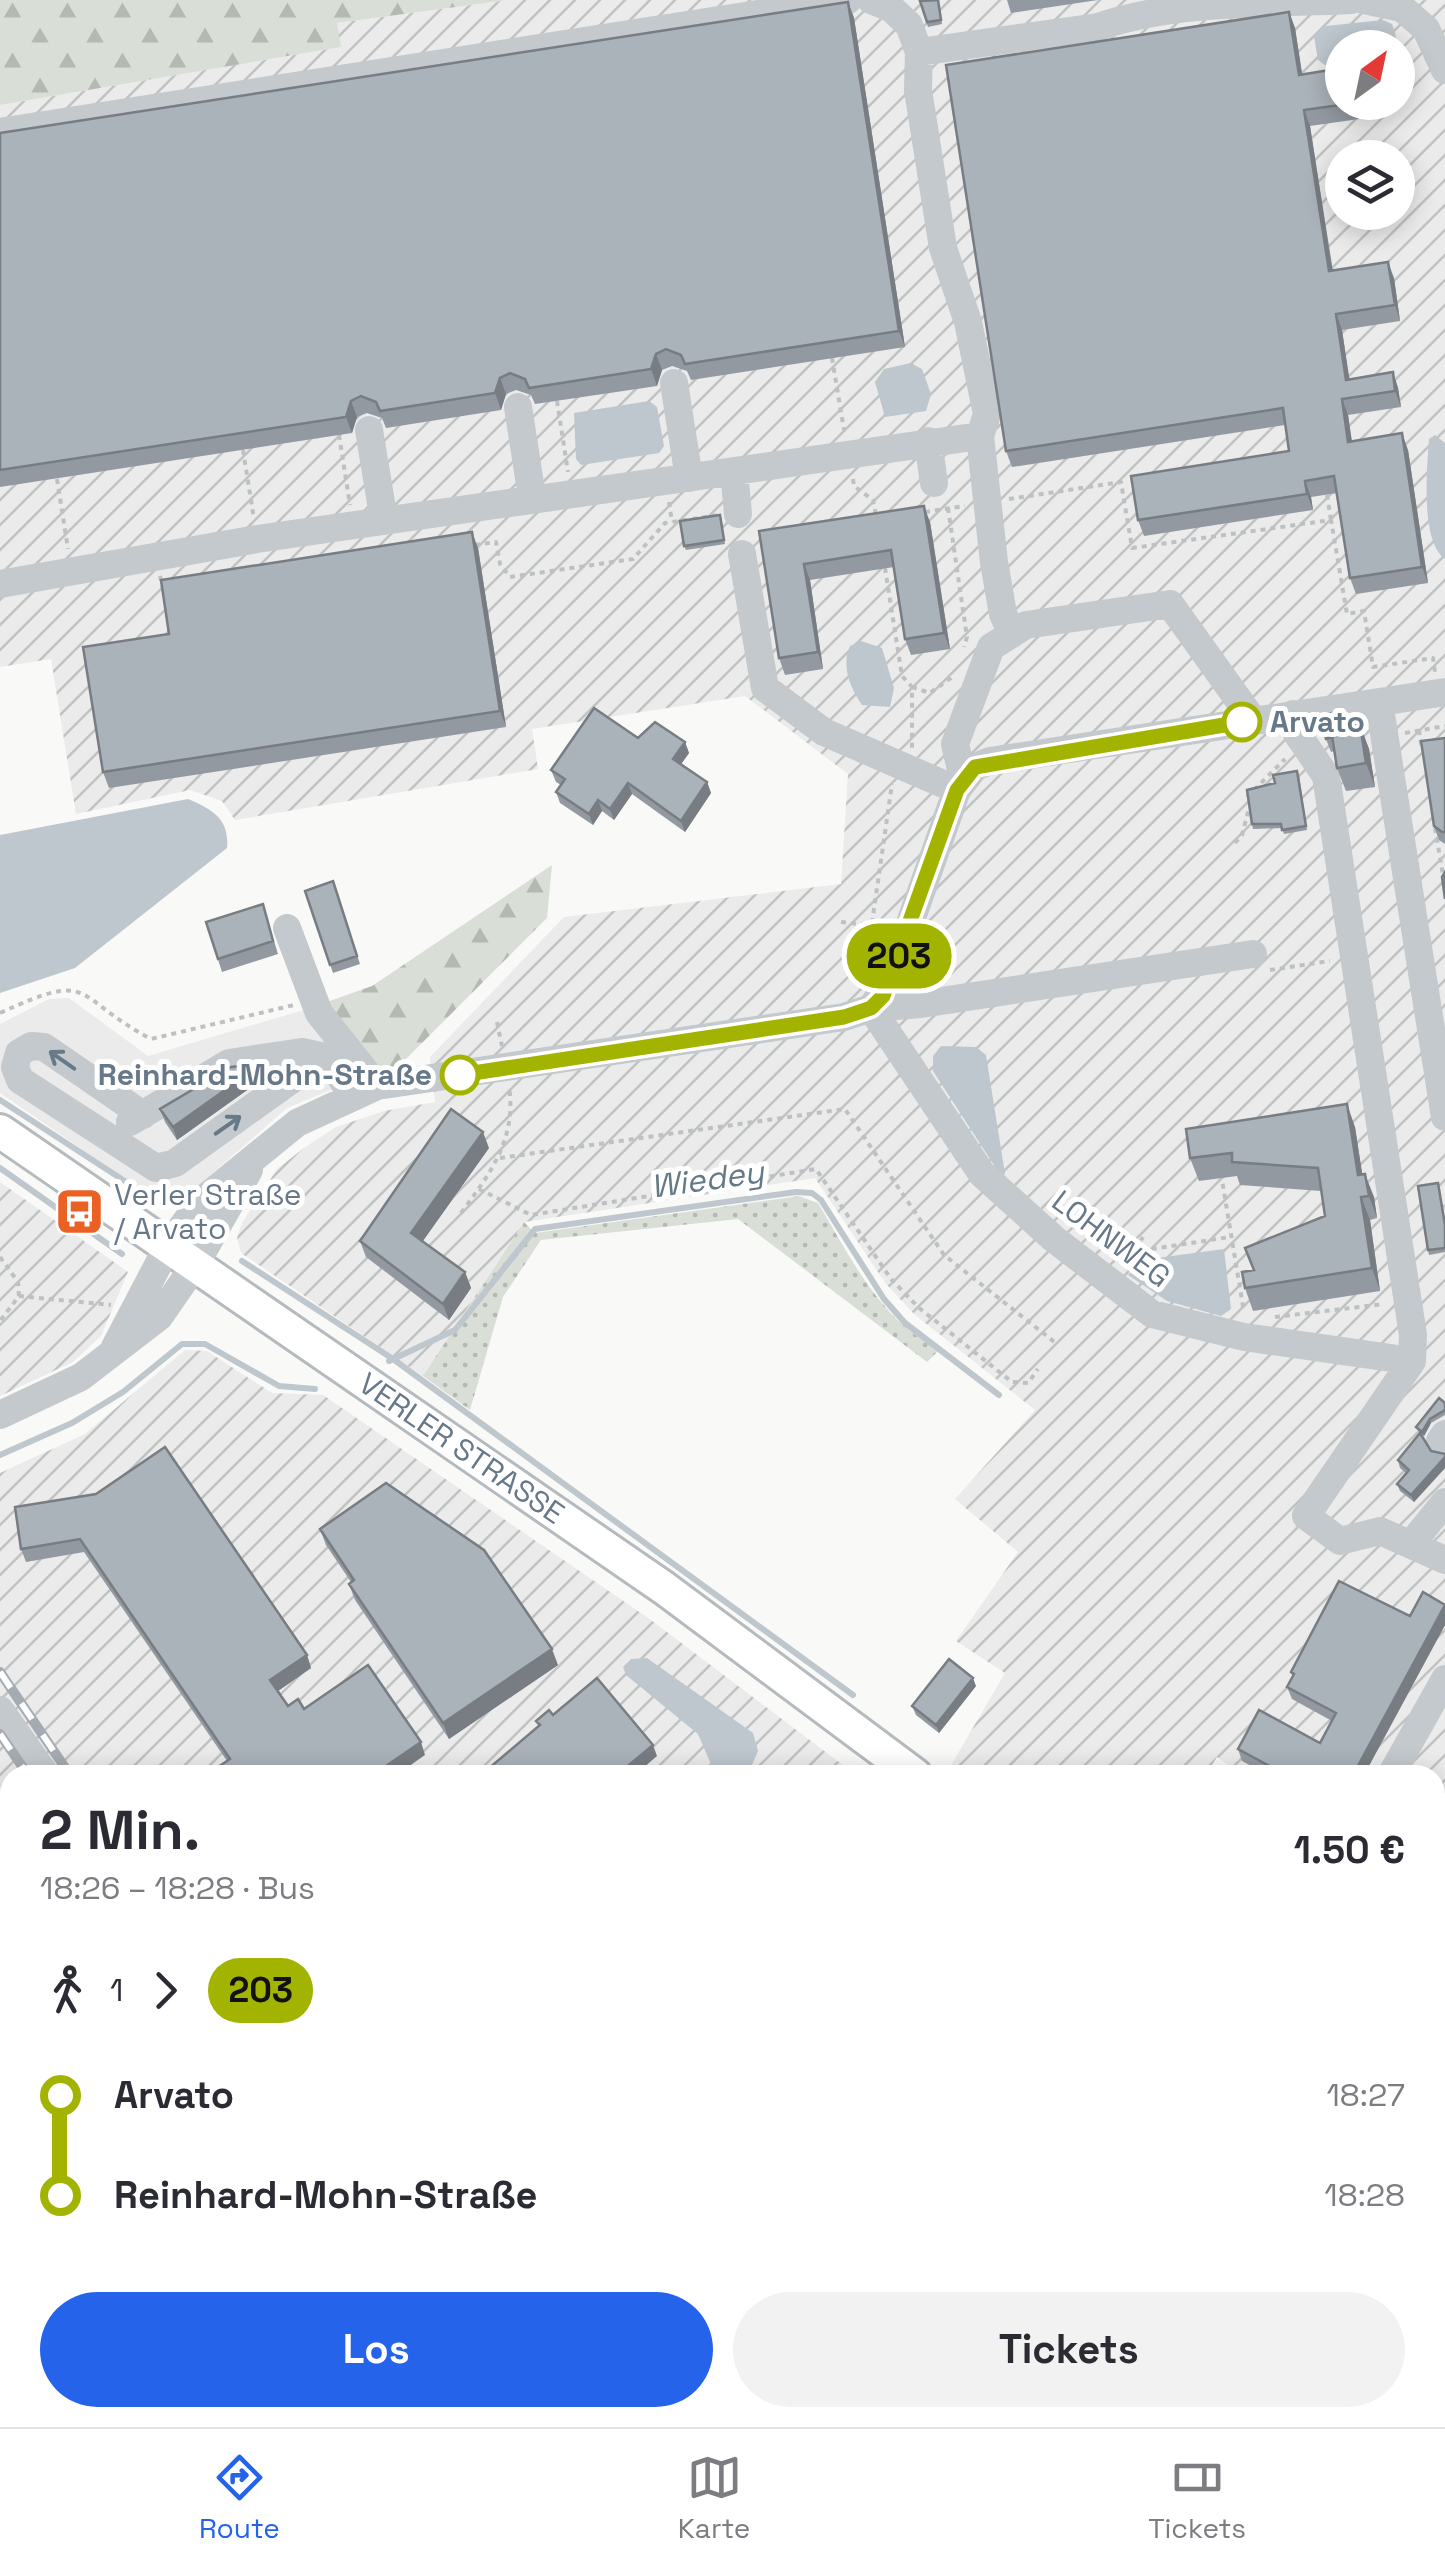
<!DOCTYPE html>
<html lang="de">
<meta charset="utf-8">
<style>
:root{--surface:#fff;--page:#f2f2f3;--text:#2b2b33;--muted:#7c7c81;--line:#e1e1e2;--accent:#2563eb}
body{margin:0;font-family:"Space Grotesk",sans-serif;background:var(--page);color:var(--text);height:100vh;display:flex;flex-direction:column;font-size:38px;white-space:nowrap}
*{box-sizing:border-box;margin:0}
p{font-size:32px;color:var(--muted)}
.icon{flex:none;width:55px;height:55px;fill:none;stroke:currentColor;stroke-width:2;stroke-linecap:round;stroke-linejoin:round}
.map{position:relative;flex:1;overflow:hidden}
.details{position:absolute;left:0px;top:1765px;width:1445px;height:662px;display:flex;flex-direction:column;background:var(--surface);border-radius:30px 30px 0 0;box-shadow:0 5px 25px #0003}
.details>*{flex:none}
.badge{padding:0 20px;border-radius:32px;font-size:35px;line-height:65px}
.needle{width:65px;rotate:33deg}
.fabs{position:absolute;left:1325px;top:30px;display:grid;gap:20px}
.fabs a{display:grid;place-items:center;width:90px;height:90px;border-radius:50%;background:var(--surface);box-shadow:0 5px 25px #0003;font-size:50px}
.map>.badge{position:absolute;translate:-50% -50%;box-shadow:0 0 0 5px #fff}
.legs{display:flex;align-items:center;gap:15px;height:110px;padding:0 40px;font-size:32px}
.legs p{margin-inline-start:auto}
.headline{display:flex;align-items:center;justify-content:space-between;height:170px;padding:0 40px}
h1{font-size:55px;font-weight:700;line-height:75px}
.button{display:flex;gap:20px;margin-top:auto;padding:20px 40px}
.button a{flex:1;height:115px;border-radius:60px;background:var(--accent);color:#fff;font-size:40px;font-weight:700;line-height:115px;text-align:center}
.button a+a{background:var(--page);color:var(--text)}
ul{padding:0 40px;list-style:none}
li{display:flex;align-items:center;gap:35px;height:100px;font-size:38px}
li i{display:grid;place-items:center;width:15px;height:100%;margin:0 12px;background:currentColor}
li i::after{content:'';width:25px;height:25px;margin:-12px;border:8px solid;border-radius:50%;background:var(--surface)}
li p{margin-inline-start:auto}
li:first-child i{background:linear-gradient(#0000 50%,currentColor 0)}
li:last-child i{background:linear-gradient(currentColor 50%,#0000 0)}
.tab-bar{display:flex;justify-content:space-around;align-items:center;height:140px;border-top:2px solid var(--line);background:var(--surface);font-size:28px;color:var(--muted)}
.tab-bar a{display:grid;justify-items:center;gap:5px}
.tab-bar .active{color:var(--accent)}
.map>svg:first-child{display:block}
</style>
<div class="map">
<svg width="1445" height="2427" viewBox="0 0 1445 2427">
<defs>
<pattern id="industrial-furrows" width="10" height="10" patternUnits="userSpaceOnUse" patternTransform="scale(2.5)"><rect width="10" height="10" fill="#eaebea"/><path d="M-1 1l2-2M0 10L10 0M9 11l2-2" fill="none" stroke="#c1c3c3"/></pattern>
<pattern id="grass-dots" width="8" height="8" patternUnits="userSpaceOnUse" patternTransform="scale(2.5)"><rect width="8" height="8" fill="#d9dfd6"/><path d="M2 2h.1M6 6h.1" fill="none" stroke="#b4bab3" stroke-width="1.8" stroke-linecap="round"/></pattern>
<pattern id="forest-firs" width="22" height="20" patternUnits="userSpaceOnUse" patternTransform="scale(2.5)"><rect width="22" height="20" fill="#d9dfd6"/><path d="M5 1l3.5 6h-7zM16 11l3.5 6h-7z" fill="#b4bab3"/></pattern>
</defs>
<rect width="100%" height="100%" fill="#f9faf7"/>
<path fill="#eaebea" d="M69 998 148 1056 307 1009 360 1078 287 1108 183 1199 165 1200 150 1196 0 1093V1024L49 999Z
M1435 2328 1445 2340V2427H1294L1299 2418H1435Z"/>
<path fill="url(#industrial-furrows)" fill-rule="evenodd" d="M508 0H1445V2173L1435 2161V1775H1242L1217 1757 1206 1775H959L950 1767 1005 1673 956 1641 1018 1552 955 1499 1035 1410 914 1314 886 1284 815 1178 524 1222 423 1376 241 1253 237 1238 242 1223 277 1169 304 1148 336 1127 384 1111 435 1102 430 1057 564 917 841 884 848 774 745 696 532 729 538 769 235 820 222 801 190 790 76 814 51 659 0 667V105L340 47 336 23ZM1342 48H1398V102H1342ZM1342 158H1398V212H1342Z
M0 1182 128 1272 101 1336 73 1362 0 1396Z
M185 1350 207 1351 272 1393 323 1395 651 1620 856 1775H10V1802L0 1787V1473L85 1434Z
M423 2418H1256L1250 2427H432Z"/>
<path fill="url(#grass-dots)" d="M799 1196 818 1203C850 1256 882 1324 940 1349L927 1362 738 1219 541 1240 503 1297 470 1410 423 1376 524 1222 535 1233Z"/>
<path fill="url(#forest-firs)" d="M0 0H508L337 23 341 47 0 105Z
M552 865 547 918 400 1065 360 1078 307 1009 372 986Z"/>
<path fill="#bdc7cd" d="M1383 20 1392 24 1395 32 1407 100 1382 103 1398 102V48H1342V68L1332 70 1318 60 1314 37 1326 26Z
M911 363 922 369 931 394 926 411 885 417 875 382 884 369Z
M649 401 657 407 664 446 659 453 581 465 576 459 574 413Z
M1435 435 1445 443V559C1420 541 1427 468 1429 439Z
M861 641 882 648 894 688 890 707 862 705C850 688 841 666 850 646Z
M188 799C212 809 230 819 227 848L75 968 0 993V835Z
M941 1046 976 1047 986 1055 1005 1174 1001 1176 933 1071V1056Z
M1224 1249 1231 1309 1221 1316 1167 1301 1128 1275 1142 1260Z
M647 1658 753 1733 758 1751 752 1765 735 1775 713 1769 698 1734 626 1675 623 1667 631 1659Z"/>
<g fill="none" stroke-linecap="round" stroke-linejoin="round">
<path stroke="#bdc7cd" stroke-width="6" d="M0 1100 160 1204
M0 1168 122 1254
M242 1261 393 1359 853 1695
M389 1361 455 1330 535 1229 796 1192 812 1193 821 1200 884 1299 905 1323 999 1395
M0 1455 72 1423 123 1392 182 1344H205L279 1386 315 1389
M0 1859 10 1874
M369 2418 373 2427"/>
<defs>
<g id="major">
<path id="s1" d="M0 1131 664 1588 915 1775"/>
<path d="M1435 2274 1445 2285"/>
</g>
</defs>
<use href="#major" stroke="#b5babf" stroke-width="38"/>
<path stroke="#bec1c4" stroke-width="4" stroke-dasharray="5 5" stroke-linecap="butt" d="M832 358 844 430
M557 401 568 472
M339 435 350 505
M243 450 254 519
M57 479 68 549
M853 479 854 486 873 500 876 515
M1327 495 1331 520
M1009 499 1121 482 1132 548 1331 520 1347 614 1364 611 1373 667 1433 658 1435 672
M669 502 672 522
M948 508 967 637 964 647
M925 512 965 506
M475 545 496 542 500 564 510 577 633 559 665 523 718 515
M885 568 902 676 912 687V748
M160 576 164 594
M912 687 930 693 955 675
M1419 730 1422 750
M1405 733 1445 726
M1247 797 1285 759
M1435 828 1445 887
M1235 843 1242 835 1249 808
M841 922 885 927
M872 923 892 784
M1270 970 1330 961
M0 1013C96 969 70 996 151 1039L294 1005
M497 1022 502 1046
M500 1158 845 1109 944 1255 1057 1344
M1221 1174 1244 1312
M479 1189 531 1215 816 1169 891 1279 918 1307 1012 1382 1028 1383 1038 1369
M461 1213C490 1174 517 1138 509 1087
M1132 1252 1230 1237
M0 1257 18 1282 19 1296 0 1321
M1125 1266 1143 1237
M19 1296 111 1305
M1275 1317 1384 1304"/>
<path stroke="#c4c9cd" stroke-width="28" d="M871 0 891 8 909 25 919 52 918 90 943 248 968 322 987 414 980 436 994 562 1003 614 1012 634
M1364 0 1402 8 1426 29 1445 70
M919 52 1098 27C1176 0 1268 4 1351 0
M0 132 848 0
M674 383 689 478
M518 407 532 497
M369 430 384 521
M928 441 934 483
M734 471 738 514
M742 554 765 688 824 732 957 790
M0 584 257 539 980 436
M1379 702 1445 1117
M1293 714 1296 732 1326 776 1413 1335 1412 1361 1306 1516 1340 1541 1380 1531 1445 1560
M963 778 955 744 991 647 1026 625 1170 604 1253 720
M287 928 319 1013 377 1086
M871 1008 982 1174 1054 1239 1152 1314 1244 1337 1412 1361
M871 1008 921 1004 1253 954
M143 1115 44 1047 31 1046 19 1053 15 1067 20 1080 156 1168 175 1163 316 1062 330 1058
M130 1122 229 1063 302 1052 330 1058 352 1097
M115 1347 168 1246 201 1201 297 1123 377 1086 844 1017 871 1008 890 980 957 790 975 767 990 761 1445 692
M0 1415 81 1377 159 1317 195 1265 249 1170
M1445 1434 1440 1441 1445 1445
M1411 1544 1445 1502
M0 1710 46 1775
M1391 1775 1445 1679
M0 1814 10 1828
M1435 2069 1445 2072
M405 2418 412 2427
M1023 2418 1040 2427
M927 2427 932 2418"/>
<use href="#major" stroke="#fff" stroke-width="32"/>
<defs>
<path id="rail" d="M0 1672 70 1775
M0 1734 28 1775
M0 1936 10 1950
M331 2418 337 2427
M349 2418 354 2427
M400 2418 401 2427"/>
</defs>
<use href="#rail" stroke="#a5abb2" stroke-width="10"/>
<use href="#rail" stroke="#fff" stroke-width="6" stroke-dasharray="19" stroke-linecap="butt"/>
</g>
<path fill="#9299a0" d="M938 0 942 24 928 27 920 1Z
M1007 0H1098L1011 13Z
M848 2 854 18 905 347 691 380 687 371 672 366 662 370 657 386 535 404 531 395 516 390 506 394 501 410 386 428 382 418 367 413 357 417 352 433 0 487V133Z
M1289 12 1295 28 1302 75 1342 102H1357L1359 119 1310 126 1333 271 1394 278 1400 321 1342 330 1349 379 1393 372 1398 388 1401 407 1348 415 1352 441 1408 450 1428 583 1356 594 1350 578 1337 493 1311 497 1313 510 1144 536 1138 520 1289 451 1285 425 1012 467 1006 451Z
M720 515 725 544 686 550 684 546Z
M930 522 950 649 911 655 905 639 894 567 810 580 823 669 785 675 779 658 759 531Z
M478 548 506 727 109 788 103 772 169 634Z
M1360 725 1369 749 1375 787 1346 791 1337 768 1335 751 1331 752 1326 739 1346 727Z
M638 738 685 742 689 753 681 764 707 782 711 793 685 832 632 794 614 820 602 811 593 825 560 803 556 792 561 785 556 782 551 770Z
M1445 738V844L1439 840 1434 826Z
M1299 775 1307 830 1284 834 1282 828 1253 829 1252 824 1275 783Z
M333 881 360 964 333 973 305 891Z
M263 904 278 954 222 972 206 922Z
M257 1083 177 1140 165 1122 160 1109Z
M1355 1127 1362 1174 1374 1197 1377 1218 1370 1220 1380 1291 1253 1311 1245 1288 1253 1270 1325 1216 1321 1191 1240 1185 1237 1176 1199 1181 1190 1158Z
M489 1148 423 1241 465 1272 471 1288 449 1320 366 1257 360 1241Z
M1438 1183 1445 1220V1252L1429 1255 1428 1250Z
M1445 1403V1415L1431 1423 1424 1436 1421 1434 1431 1451 1445 1454V1468L1414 1502 1400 1491 1397 1484 1406 1473 1400 1468 1398 1460 1420 1433 1416 1427Z
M96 1494 307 1655 311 1668 278 1691 288 1706 304 1709 425 1755 227 1761 84 1552 26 1562 21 1549Z
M320 1529 558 1665 449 1739 355 1600 349 1584 351 1582 326 1545Z
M1445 1605V1625L1364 1775H1268L1242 1761 1238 1749 1320 1743 1332 1721 1292 1699 1287 1687 1293 1678 1291 1672 1410 1616Z
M976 1686 939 1733 916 1715 912 1706Z
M1435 1818 1445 1822V2019L1435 2015Z
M1445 2107V2161L1435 2149V2115Z
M589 2418H666L651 2427H595Z
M693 2418H796L782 2427H699Z
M1057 2418H1218L1213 2427H1073Z"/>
<path fill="#777d82" d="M848 2 854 18 905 347 899 331Z
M1289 12 1295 28 1305 92 1299 75Z
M1304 110 1310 126 1335 288 1329 271Z
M1388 262 1394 278 1400 321 1395 305Z
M1336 314 1342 330 1352 396 1346 380Z
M656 354 662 370 657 386 651 369Z
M1393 372 1398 388 1401 407 1395 391Z
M500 378 506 394 501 410 495 393Z
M1342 399 1348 415 1354 458 1348 442Z
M351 401 357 417 352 433 346 417Z
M1402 433 1408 450 1428 583 1422 567Z
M1305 481 1311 497 1313 510 1307 494Z
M924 506 930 522 950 649 944 633Z
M472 532 478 548 506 727 500 711Z
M804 564 810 580 823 669 818 652Z
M1360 725 1369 749 1375 787 1366 763Z
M685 742 689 753 677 770 673 759Z
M707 782 711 793 685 832 681 821Z
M628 783 632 794 614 820 610 809Z
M598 800 602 811 593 825 589 814Z
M253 1070 257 1083 177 1140 173 1127Z
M1347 1104 1355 1127 1366 1198 1358 1175Z
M483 1132 489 1148 417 1249 411 1233Z
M1365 1174 1374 1197 1377 1218 1369 1196Z
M1361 1197 1370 1220 1380 1291 1372 1268Z
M465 1272 471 1288 449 1320 443 1304Z
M1430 1419 1431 1423 1424 1436 1422 1432Z
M1445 1457V1468L1414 1502 1411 1495Z
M1445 1605V1625L1364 1775H1353Z
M552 1649 558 1665 449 1739 443 1723Z
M307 1655 311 1668 275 1693 270 1680Z
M973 1678 976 1686 939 1733 936 1725Z
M421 1742 425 1755 396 1775H373Z
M653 1745 657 1756 635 1775H617Z
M636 2418H666L651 2427H622Z
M767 2418H796L782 2427H752Z
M1203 2418H1218L1213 2427H1198Z"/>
<path fill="#aab2ba" stroke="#777d82" stroke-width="2.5" d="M938 0 941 20 927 22 920 1Z
M848 2 899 331 685 364 681 355 666 349 656 354 651 369 529 388 525 379 510 373 500 378 495 393 380 411 376 402 361 396 351 401 346 417 0 470V133Z
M1289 12 1299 75 1342 68V102L1354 103 1304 110 1329 271 1388 262 1395 305 1336 314 1346 380 1393 372 1395 391 1342 399 1348 442 1402 433 1422 567 1350 578 1334 476 1305 481 1307 494 1138 520 1131 476 1289 451 1283 408 1006 451 946 65Z
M924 506 944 633 905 639 891 550 804 564 818 652 779 658 759 531Z
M720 515 724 540 684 546 680 521Z
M472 532 500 711 103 772 83 647 169 634 161 580Z
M594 708 638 738 655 722 685 742 673 759 707 782 681 821 628 783 610 809 598 800 589 814 556 792 565 779 551 770Z
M1341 712 1344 727 1331 729 1333 737 1326 739 1320 715Z
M1360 725 1366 763 1337 768 1331 729Z
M1445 738V832H1442L1434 826 1421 741Z
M1297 771 1306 826 1282 830 1281 824H1252L1247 790 1275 783 1273 775Z
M1445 872V899L1442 877Z
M333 881 357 956 330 965 305 891Z
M263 904 273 941 218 959 206 922Z
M249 1065 253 1070 173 1127 160 1109 231 1067Z
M1347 1104 1358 1175 1365 1174 1369 1196 1361 1197 1372 1268 1245 1288 1242 1272 1254 1270 1245 1248 1325 1216 1318 1168 1232 1162V1153L1190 1158 1186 1129Z
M451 1109 483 1132 411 1233 465 1272 443 1304 360 1241Z
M1438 1183 1445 1225V1248L1428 1250 1418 1186Z
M1439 1398 1445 1403V1410L1430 1419 1422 1432 1416 1427Z
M1420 1433 1431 1451 1445 1454V1457L1411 1495 1397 1484 1409 1470 1398 1460Z
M165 1447 307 1655 270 1680 288 1706 298 1699 304 1709 368 1665 421 1742 373 1775H206L230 1759 80 1539 21 1549 15 1507 96 1494Z
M386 1483 484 1550 552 1649 443 1723 349 1584 354 1580 320 1529Z
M1339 1581 1410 1616 1423 1592 1445 1605 1353 1775H1286L1238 1749 1259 1710 1320 1743 1336 1713 1287 1687 1294 1674 1291 1672Z
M949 1659 973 1678 936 1725 912 1706Z
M597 1678 653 1745 617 1775H481L540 1725 536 1721 549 1710 553 1715Z
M1435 1818 1445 1822V2005L1435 2002Z
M1445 2107V2153L1435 2142V2115Z
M594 2418H636L622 2427H600Z
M698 2418H767L752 2427H704Z
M945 2418H1009L1026 2427H939Z
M1078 2418H1203L1198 2427H1094Z
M1323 2418H1398L1445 2420V2427H1322Z"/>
<defs><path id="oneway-shaft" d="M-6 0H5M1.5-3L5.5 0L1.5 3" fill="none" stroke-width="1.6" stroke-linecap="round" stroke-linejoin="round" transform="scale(2.5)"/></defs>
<g stroke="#677889">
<use href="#oneway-shaft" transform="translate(62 1060) rotate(-145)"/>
<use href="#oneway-shaft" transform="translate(228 1125) rotate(-35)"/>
</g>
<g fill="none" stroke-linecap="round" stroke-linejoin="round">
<defs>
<path id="line-1" d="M460 1075 844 1017 871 1008 883 996 957 790 975 767 1242 722"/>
</defs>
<use href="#line-1" stroke="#fff" stroke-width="22"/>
<use href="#line-1" stroke="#a3b400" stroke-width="15"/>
</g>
<defs>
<symbol id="bus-square" viewBox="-11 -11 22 22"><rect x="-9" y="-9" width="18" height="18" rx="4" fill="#eb6025" stroke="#fff"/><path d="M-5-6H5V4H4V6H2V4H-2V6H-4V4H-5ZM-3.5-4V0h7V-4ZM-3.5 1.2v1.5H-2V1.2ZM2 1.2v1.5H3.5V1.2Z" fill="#fff"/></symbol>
</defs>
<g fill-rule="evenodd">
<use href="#bus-square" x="52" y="1184" width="55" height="55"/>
</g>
<g fill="#fff" stroke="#a3b400" stroke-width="5">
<circle cx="1242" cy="722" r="18"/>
<circle cx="460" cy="1075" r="18"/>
</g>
<g text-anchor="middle" stroke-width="10" stroke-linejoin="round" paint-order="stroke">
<g font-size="30" font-weight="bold" fill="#677889" stroke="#fff" text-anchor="start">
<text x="1270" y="732">Arvato</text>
<text x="432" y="1085" text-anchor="end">Reinhard-Mohn-Straße</text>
</g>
<g font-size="30" fill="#677889" stroke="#fff" text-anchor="start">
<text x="114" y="1205">Verler Straße<tspan x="114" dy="34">/ Arvato</tspan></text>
</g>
<g font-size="30" fill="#677889" stroke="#fff">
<text transform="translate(1111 1239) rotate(37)" y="10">LOHNWEG</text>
<text dy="10" stroke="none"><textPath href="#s1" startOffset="560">VERLER STRASSE</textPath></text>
</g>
<g font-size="32" font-style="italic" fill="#637984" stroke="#fff">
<text transform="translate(707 1179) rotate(-8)" y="11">Wiedey</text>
</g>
</g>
</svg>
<div class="fabs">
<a><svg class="needle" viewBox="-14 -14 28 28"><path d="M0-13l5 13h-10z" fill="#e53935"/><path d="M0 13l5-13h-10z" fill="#7c7c81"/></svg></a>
<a><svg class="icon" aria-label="layers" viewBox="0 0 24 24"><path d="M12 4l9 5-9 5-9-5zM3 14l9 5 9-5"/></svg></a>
</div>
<b class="badge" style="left:899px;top:956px;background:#a3b400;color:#111">203</b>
<section class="details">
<div class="headline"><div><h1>2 Min.</h1><p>18:26 – 18:28 · Bus</p></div><b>1.50 €</b></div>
<div class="legs"><svg class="icon" aria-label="walk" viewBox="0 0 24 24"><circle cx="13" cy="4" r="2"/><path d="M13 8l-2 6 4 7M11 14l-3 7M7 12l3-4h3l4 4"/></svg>1<svg class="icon" aria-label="forward" viewBox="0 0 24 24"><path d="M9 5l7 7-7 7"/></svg><b class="badge" style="background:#a3b400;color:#111">203</b></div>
<ul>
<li><i style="color:#a3b400"></i><b>Arvato</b><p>18:27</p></li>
<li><i style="color:#a3b400"></i><b>Reinhard-Mohn-Straße</b><p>18:28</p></li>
</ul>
<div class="button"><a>Los</a><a>Tickets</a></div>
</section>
</div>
<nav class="tab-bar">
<a class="active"><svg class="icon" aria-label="directions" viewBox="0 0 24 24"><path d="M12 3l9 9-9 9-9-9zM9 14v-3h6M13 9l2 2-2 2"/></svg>Route</a>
<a><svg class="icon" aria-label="map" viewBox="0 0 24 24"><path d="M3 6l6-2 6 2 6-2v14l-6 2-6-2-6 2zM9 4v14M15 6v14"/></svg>Karte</a>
<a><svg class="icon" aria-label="tickets" viewBox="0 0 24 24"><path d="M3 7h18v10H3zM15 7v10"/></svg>Tickets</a>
</nav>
